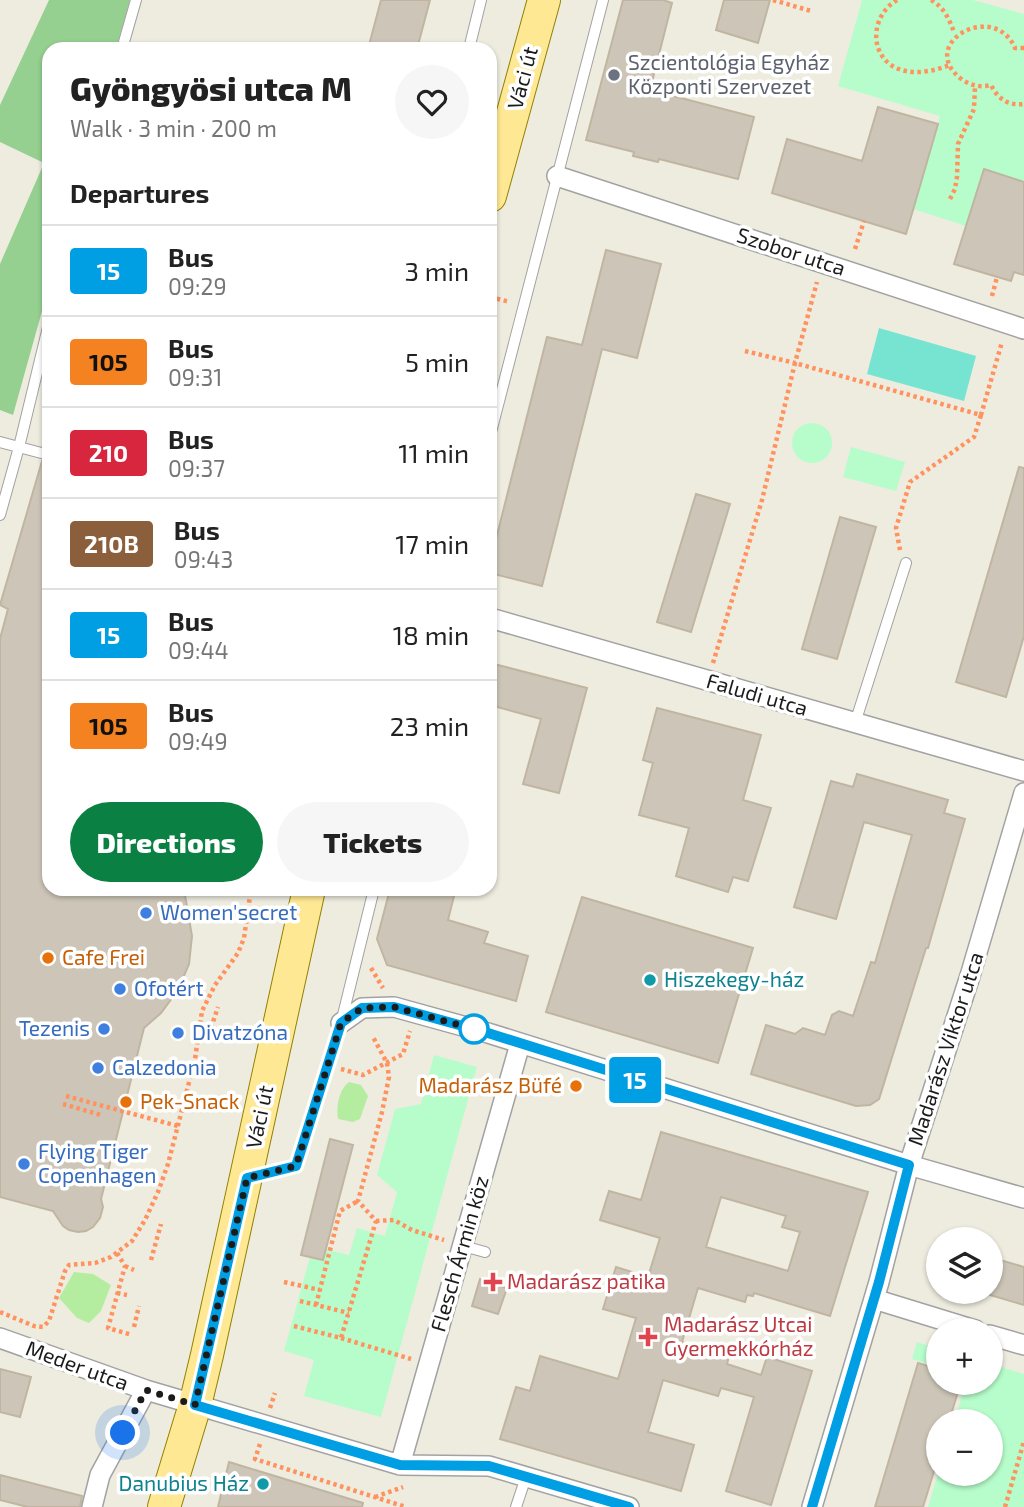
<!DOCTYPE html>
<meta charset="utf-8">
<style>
:root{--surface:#fff;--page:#f6f6f6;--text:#222;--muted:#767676;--line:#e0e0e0;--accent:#0b8043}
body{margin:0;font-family:"Exo 2",sans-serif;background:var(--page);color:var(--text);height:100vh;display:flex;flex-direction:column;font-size:26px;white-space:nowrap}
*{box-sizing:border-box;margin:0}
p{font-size:23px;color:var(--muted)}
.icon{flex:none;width:38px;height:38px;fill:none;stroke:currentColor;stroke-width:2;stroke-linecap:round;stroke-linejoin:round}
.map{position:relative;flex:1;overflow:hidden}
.panel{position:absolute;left:42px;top:42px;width:455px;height:854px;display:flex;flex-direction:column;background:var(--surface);border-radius:21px;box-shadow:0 2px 5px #0004}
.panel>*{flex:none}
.badge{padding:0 14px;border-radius:5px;font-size:24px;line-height:46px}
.fabs{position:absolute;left:926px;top:1227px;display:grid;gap:14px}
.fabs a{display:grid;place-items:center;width:77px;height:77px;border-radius:50%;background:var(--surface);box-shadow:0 2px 5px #0004;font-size:35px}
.you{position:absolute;width:35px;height:35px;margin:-18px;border:5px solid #fff;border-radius:50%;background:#1a73e8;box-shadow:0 0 0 10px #1a73e833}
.map>.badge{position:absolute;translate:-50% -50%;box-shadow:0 0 0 4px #fff}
h2{padding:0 28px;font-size:26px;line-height:63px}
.round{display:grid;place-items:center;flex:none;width:74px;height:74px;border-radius:37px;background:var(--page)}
.overview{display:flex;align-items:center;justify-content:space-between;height:119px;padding:0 28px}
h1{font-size:33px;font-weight:800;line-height:52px}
.primary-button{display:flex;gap:14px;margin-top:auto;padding:14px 28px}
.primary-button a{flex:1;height:80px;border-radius:42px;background:var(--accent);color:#fff;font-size:28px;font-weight:800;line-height:80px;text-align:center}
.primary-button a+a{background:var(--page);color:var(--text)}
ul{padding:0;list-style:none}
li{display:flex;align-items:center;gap:21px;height:91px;padding:0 28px;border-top:2px solid var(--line)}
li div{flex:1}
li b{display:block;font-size:26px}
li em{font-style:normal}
li .badge{min-width:77px;font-weight:700;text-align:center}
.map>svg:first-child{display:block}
</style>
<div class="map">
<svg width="1024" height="1507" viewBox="0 0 1024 1507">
<rect width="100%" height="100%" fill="#eeecdf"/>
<path fill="#b5eda0" d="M349 1082 361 1085 368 1096 360 1119 353 1122 338 1119C336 1107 339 1089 349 1082Z
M74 1272 93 1274 111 1285 101 1311 89 1323 77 1318 59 1298Z"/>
<path fill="#95d090" d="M49 0H130L116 49H49V286L13 415 0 410V264L44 163 0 142V105Z"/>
<path fill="#b7fdcb" d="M862 0H973L1024 14V182L984 169 966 226 913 209 940 116 838 86Z
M792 443a20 20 0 1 1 40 0a20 20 0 1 1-40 0Z
M851 447 905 462 896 491 843 477Z
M434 1055 477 1067 381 1417 304 1396 314 1360 284 1351 313 1246 349 1255 357 1228 385 1236 397 1192 377 1175 395 1109 421 1104Z
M917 1342 938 1349V1367L912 1359Z
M991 1364 1024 1374V1507H928L938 1474H990V1421H954L966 1383 990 1382Z"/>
<path fill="#76e4d1" d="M879 328 976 356 964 401 867 374Z"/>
<path fill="#cdc6b8" stroke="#c0b5a1" stroke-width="2" fill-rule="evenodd" d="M381 0H430L417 49H368Z
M623 0H663L672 3 650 90 754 117 738 179 659 159 658 162 633 156 634 152 586 140Z
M724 0H770L758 43 716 30Z
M878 107 938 124 906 234 772 193 787 139 862 161Z
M984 169 1024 182V275L1014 272 1011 281 954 264Z
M606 250 661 264 637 358 602 349 542 586 490 573V563L547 337 582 345Z
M42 461 49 462V889H184L192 936 189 964 178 990 161 1013 144 1028 101 1199 103 1207 100 1218 93 1227 86 1231 78 1232 69 1230 63 1226 53 1211 0 1197V639L8 609 0 605Z
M1019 467 1024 468V636L1006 697 956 682Z
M696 494 730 504 691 632 657 622Z
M840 517 876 527 837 659 802 649Z
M490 663 587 688 559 793 523 784 541 719 490 705Z
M657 708 761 735 743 800 771 808 748 881 733 877 728 892 676 876 689 828 639 815 653 763 643 760Z
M857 774 948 800 944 813 965 819 928 948H926L879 1099 870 1105 856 1106 751 1074 766 1025 795 1034 803 1028 825 1035 832 1015 839 1011 853 1016 871 962 875 963 912 835 864 822 836 919 794 907 831 781 853 787Z
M390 889H443L455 892 448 920 488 932 484 943 528 956 516 1001 387 965 377 939Z
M582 897 753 948 718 1063 546 1012Z
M661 1132 868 1192 830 1316 754 1293 753 1296 747 1295 745 1302 698 1288 682 1342 729 1356 727 1364 761 1375 767 1357 812 1371 771 1505 726 1491 754 1397 721 1388 718 1396 663 1380 648 1432 694 1445 681 1491 500 1439 516 1387 530 1391 540 1356 618 1379 636 1318 603 1309 616 1267 648 1277 660 1238 600 1220 609 1191 641 1200ZM721 1197 786 1216 782 1227 800 1232 788 1271 706 1247Z
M330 1139 353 1145 323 1260 301 1255Z
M990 1257 1024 1267V1305L990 1295Z
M480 1279 507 1288 498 1314 472 1306Z
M918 1363 938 1369V1382H961L949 1421H938V1458L923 1507H875Z
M0 1369 31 1377 20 1417 0 1412Z
M229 1462 363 1503 362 1507H218Z
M0 1475 82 1496 80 1507H28L0 1500Z"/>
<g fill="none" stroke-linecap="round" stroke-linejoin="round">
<defs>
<path id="service" d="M122 49 136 0
M469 49 481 0
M490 436 603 0
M0 442 49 455
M0 515 19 447 49 323
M855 723 906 563
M250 1177 296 1166 341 1023 374 889
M463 1246 485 1252
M516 1507 526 1477"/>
<path id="minor" d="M557 176 1024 329
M490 618 1024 771
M341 1023 362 1008 394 1007 488 1033 909 1165 1024 1198
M874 1299 975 1330
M990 1335 1024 1345
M0 1338 146 1390 400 1465 489 1466 629 1507
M400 1465 520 1044
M92 1507 100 1475 146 1390
M812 1507 879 1282 909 1165 970 976 1024 793"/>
<path id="primary" d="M490 196 544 0
M164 1507 195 1405 207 1355 309 889"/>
</defs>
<use href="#service" stroke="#a2a2a2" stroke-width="12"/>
<use href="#minor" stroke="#a2a2a2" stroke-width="22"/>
<use href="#primary" stroke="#928100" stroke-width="34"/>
<path stroke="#ff925f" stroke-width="4.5" stroke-dasharray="3.5 3.5" stroke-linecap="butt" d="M773 0 811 11
M897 0C867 18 869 64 906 71 920 74 937 70 950 65
M931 0C944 7 949 19 954 32
M1024 48H1015C994 0 917 43 960 78 969 85 980 88 991 85 998 99 1008 106 1024 104
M950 199 955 189 957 177 958 144 974 109 975 86
M855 249 864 221
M992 296 997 277
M490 297 510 302
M745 351 795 363 817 282
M900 550 896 528 910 482 974 437 981 415
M713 663 762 500 795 363 981 415 1002 342
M371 968 383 988
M211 1028 218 1007
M341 1069 363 1075 403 1054 410 1031
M66 1096 178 1126
M63 1104 101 1115
M376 1221 394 1220 412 1230 444 1240
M117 1253 125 1266 108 1328 132 1335
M151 1260 161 1224
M125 1266 134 1270
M284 1282 320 1290
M117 1293 127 1295
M300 1301 349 1313
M316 1305 340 1211 358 1201
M0 1312 34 1326 43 1327 49 1321 65 1271 69 1265 95 1263 111 1257 132 1241 145 1220 158 1192 168 1164 195 1059 202 1011 215 985 238 953 244 938 251 889
M294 1326 341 1338 376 1221 358 1201 382 1112 389 1077 387 1063 373 1037
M134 1327 139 1306
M341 1338 411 1359
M270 1408 275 1393
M260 1444 255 1459 406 1507
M375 1497 403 1487
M1005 1507 1024 1441"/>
<use href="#service" stroke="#fff" stroke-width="10"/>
<use href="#minor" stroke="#fff" stroke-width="19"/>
<use href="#primary" stroke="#ffe893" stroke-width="32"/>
</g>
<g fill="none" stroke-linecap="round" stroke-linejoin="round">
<defs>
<path id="line" d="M629 1507 489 1466 400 1465 195 1405 247 1178 296 1166 341 1023 362 1008 394 1007 488 1033 909 1165 879 1282 812 1507"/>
</defs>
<use href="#line" stroke="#fff" stroke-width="16"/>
<use href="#line" stroke="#009ee3" stroke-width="10"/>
<path stroke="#1b1b1b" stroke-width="7" stroke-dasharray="0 12.6" d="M123 1433 146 1390 195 1405 247 1178 296 1166 341 1023 362 1008 394 1007 474 1029"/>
</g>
<circle fill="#6b7280" stroke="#fff" stroke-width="2.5" cx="614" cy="75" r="7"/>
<g fill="#3f7fe0" stroke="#fff" stroke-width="2.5">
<circle cx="146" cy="913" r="7"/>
<circle cx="120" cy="989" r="7"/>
<circle cx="104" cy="1029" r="7"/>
<circle cx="178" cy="1033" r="7"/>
<circle cx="98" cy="1068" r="7"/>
<circle cx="24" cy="1164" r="7"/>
</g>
<g fill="#e8710a" stroke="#fff" stroke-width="2.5">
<circle cx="48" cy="958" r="7"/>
<circle cx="576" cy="1086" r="7"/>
<circle cx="126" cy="1102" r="7"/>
</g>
<g fill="#0f9aa8" stroke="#fff" stroke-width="2.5">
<circle cx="650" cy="980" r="7"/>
<circle cx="263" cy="1484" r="7"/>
</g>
<circle fill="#fff" stroke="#009ee3" stroke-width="3.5" cx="474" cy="1029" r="14"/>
<g fill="#e0444e" stroke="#fff" stroke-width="2.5">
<path d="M489.5 1271.5h7v7h7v7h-7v7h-7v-7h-7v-7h7z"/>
<path d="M644.5 1326.5h7v7h7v7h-7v7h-7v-7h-7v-7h7z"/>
</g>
<g text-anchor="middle" stroke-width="7" stroke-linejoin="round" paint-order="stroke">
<g font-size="21" fill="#5b616d" stroke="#fff" text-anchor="start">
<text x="628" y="70">Szcientológia Egyház<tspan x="628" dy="24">Központi Szervezet</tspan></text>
</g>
<g font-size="21" fill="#1b1b1b" stroke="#fff">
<text transform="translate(523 78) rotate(-75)" y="7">Váci út</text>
<text transform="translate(791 252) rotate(18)" y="7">Szobor utca</text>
<text transform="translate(757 695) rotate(16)" y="7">Faludi utca</text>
<text transform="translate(946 1049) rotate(-72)" y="7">Madarász Viktor utca</text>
<text transform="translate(260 1117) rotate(-78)" y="7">Váci út</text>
<text transform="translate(460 1254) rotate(-74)" y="7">Flesch Ármin köz</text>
<text transform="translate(77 1366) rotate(20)" y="7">Meder utca</text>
</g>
<g font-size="21" fill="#366cbe" stroke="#fff" text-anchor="start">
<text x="160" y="920">Women'secret</text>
<text x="134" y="996">Ofotért</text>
<text x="90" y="1036" text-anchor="end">Tezenis</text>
<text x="192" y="1040">Divatzóna</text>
<text x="112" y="1075">Calzedonia</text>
<text x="38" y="1159">Flying Tiger<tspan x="38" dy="24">Copenhagen</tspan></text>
</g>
<g font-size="21" fill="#c56008" stroke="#fff" text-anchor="start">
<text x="62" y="965">Cafe Frei</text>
<text x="562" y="1093" text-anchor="end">Madarász Büfé</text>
<text x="140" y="1109">Pek-Snack</text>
</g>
<g font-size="21" fill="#0d838f" stroke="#fff" text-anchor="start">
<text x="664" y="987">Hiszekegy-ház</text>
<text x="249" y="1491" text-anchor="end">Danubius Ház</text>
</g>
<g font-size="21" fill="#be3a42" stroke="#fff" text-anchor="start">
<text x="507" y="1289">Madarász patika</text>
<text x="664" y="1332">Madarász Utcai<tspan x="664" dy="24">Gyermekkórház</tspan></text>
</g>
</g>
</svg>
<div class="fabs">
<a><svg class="icon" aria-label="layers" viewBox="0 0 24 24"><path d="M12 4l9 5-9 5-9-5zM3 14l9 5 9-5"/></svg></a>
<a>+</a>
<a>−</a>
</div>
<div class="you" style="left:123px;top:1433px"></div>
<b class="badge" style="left:635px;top:1080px;background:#009ee3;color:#fff">15</b>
<section class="panel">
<div class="overview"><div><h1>Gyöngyösi utca M</h1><p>Walk · 3 min · 200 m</p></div><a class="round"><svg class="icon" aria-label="heart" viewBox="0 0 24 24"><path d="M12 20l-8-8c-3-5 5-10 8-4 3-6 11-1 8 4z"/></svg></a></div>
<h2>Departures</h2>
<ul>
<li><span class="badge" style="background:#009ee3;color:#fff">15</span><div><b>Bus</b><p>09:29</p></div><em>3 min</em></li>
<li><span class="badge" style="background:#f58220;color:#111">105</span><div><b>Bus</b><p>09:31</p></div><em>5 min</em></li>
<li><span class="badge" style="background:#d7263d;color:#fff">210</span><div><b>Bus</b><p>09:37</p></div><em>11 min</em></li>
<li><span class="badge" style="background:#8b5e3c;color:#fff">210B</span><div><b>Bus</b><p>09:43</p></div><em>17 min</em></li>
<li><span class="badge" style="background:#009ee3;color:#fff">15</span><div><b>Bus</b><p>09:44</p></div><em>18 min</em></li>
<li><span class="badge" style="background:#f58220;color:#111">105</span><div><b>Bus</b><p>09:49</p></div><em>23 min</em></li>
</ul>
<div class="primary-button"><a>Directions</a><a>Tickets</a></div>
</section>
</div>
